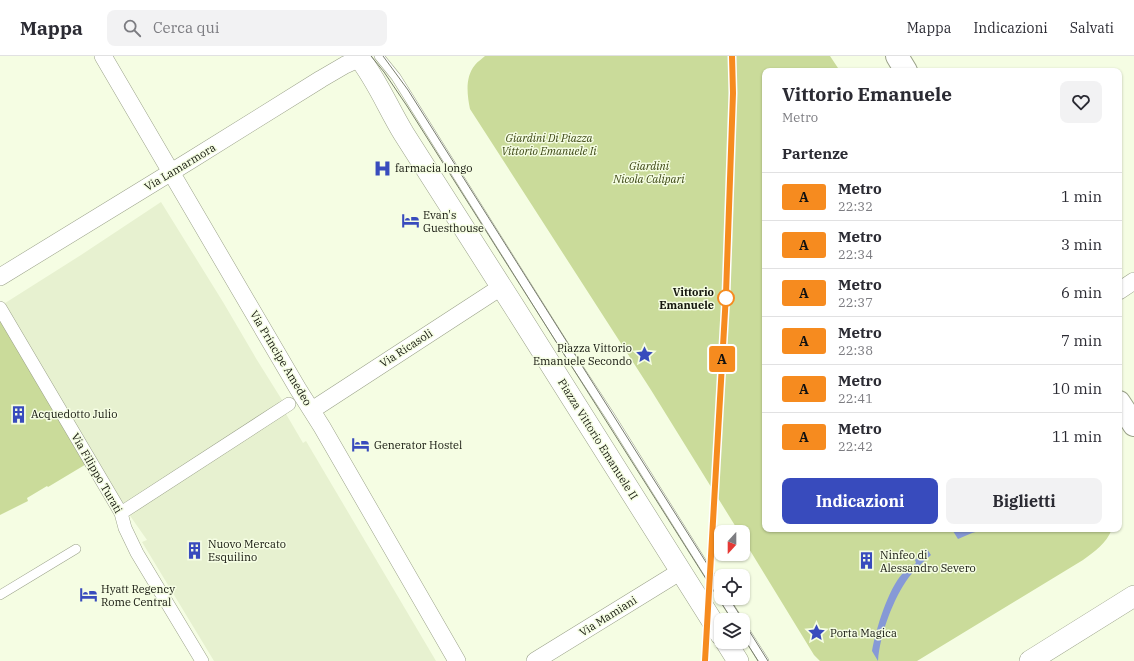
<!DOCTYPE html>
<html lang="it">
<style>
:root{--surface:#fff;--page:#f2f2f3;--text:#2b2b33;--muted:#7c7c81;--line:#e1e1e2;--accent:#384bbd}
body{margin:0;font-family:"IBM Plex Serif",serif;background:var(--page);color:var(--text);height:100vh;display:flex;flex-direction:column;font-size:15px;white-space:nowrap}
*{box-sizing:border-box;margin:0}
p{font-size:13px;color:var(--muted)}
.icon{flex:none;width:22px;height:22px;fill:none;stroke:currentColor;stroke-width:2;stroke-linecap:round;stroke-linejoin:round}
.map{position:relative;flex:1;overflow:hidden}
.sheet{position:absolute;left:762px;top:12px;width:360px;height:464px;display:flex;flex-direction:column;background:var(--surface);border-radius:8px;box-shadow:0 1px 3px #0004}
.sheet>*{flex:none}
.badge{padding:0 8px;border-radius:3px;font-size:14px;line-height:26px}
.needle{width:26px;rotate:201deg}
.buttons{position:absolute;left:714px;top:469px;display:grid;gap:8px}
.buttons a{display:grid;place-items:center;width:36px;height:36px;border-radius:8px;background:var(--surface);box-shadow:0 1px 3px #0004;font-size:20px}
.map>.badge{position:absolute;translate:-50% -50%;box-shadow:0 0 0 2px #fff}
h2{padding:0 20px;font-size:15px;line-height:36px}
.round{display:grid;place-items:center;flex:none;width:42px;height:42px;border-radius:8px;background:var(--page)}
.headline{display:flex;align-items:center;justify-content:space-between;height:68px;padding:0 20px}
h1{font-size:19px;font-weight:800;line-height:30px}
.cta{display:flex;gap:8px;margin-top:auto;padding:8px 20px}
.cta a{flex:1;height:46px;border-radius:8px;background:var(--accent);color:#fff;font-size:16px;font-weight:800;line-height:46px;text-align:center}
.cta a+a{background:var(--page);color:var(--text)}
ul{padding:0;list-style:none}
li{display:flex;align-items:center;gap:12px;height:48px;padding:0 20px;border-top:1px solid var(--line)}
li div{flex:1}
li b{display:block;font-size:15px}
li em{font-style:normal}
li .badge{min-width:44px;font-weight:700;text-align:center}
header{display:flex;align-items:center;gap:24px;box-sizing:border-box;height:56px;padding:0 20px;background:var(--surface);border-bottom:1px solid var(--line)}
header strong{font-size:19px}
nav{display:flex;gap:22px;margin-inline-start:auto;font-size:14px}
.search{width:280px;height:36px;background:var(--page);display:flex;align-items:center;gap:10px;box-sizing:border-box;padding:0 14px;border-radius:8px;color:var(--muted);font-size:15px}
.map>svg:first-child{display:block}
</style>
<header>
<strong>Mappa</strong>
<div class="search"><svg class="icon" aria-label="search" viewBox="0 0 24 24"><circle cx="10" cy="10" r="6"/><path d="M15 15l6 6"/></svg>Cerca qui</div>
<nav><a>Mappa</a><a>Indicazioni</a><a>Salvati</a></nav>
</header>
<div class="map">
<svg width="1134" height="605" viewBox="0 0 1134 605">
<rect width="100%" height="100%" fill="#f5fde3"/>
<path fill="#e7f1d0" d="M161 146 223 246 257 304 282 344 279 346 303 387 306 385 436 605H214L142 486 147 484 126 454 2 249 81 199Z"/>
<path fill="#cadb9a" d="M485 0H830L840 15H765V473H1112C1106 488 1095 495 1083 504L917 605H820L814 599 743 483V476H739L651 334 470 53C467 38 465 21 475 9 478 5 482 3 485 0Z
M0 262 88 407 48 431 47 430 27 442 28 445 0 459Z"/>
<path fill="#8699d6" d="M958 473H986L972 477 958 483 953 475Z
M927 493 931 499C923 506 915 513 909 521 893 543 880 578 878 605L872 595C876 573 888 533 903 517 907 513 912 510 916 507L915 504Z"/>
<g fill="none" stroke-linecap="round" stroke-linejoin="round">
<defs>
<path id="service" d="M379 0 396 21 570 299 610 360 721 537
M0 539 76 493
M724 542 738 564
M743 572 764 605"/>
<path id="pedestrian" d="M0 252 121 457 125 472 137 497 202 605
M121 457 289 348"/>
<path id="minor" d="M103 0 298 333 322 371 457 605
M0 221 191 104 321 23 345 9 360 2
M1119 235 1134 225
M312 354 501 231
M535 605 681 515"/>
<path id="tertiary" d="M358 0C377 24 388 52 404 78L513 249 721 579
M726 586 738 605
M1030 605 1134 540"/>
<path id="secondary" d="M897 0 906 15
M1119 346 1134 369"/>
</defs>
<use href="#service" stroke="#9ba28a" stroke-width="10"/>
<use href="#pedestrian" stroke="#9ba28a" stroke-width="14"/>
<use href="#minor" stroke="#9ba28a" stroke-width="18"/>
<use href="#tertiary" stroke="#9ba28a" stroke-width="22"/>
<use href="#secondary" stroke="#9ba28a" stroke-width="24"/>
<use href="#service" stroke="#fff" stroke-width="9"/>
<use href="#pedestrian" stroke="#fff" stroke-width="13"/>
<use href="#minor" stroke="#fff" stroke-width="17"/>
<use href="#tertiary" stroke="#fff" stroke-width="21"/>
<use href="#secondary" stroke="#fff" stroke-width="22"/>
<path stroke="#787d6c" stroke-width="1" d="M371 0 384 16 407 50 732 564
M383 0 408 34 721 530
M729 542 743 564
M743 565 768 605
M743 581 758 605"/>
</g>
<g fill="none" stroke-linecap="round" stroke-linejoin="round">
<defs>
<path id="line" d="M705 605 726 238 733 37 732 0"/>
</defs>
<use href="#line" stroke="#fff" stroke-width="9"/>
<use href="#line" stroke="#f68b1f" stroke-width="6"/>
</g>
<defs>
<symbol id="hospital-bare" viewBox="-9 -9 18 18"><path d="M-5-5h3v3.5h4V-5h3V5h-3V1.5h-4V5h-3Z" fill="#384bbd" stroke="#f5fde3" stroke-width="2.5" paint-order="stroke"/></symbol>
<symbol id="hotel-bare" viewBox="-9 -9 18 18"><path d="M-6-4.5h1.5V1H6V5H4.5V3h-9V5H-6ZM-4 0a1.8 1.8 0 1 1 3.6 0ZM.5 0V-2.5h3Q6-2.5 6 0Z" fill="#384bbd" stroke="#f5fde3" stroke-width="2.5" paint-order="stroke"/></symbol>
<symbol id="sight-bare" viewBox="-9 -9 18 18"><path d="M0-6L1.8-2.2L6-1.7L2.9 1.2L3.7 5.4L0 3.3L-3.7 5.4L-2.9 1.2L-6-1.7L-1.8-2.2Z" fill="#384bbd" stroke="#f5fde3" stroke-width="2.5" paint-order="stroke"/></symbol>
<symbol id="building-bare" viewBox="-9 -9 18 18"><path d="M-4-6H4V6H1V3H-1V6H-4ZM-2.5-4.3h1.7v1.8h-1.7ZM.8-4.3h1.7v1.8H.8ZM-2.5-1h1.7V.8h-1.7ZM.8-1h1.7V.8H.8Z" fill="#384bbd" stroke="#f5fde3" stroke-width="2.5" paint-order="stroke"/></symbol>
</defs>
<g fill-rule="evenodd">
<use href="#hospital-bare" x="370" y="100" width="25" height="25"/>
<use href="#hotel-bare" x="398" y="152" width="25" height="25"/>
<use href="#sight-bare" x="632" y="286" width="25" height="25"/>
<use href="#building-bare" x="6" y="346" width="25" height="25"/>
<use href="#hotel-bare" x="348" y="376" width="25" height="25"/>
<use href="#building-bare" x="182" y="482" width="25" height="25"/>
<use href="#building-bare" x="854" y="492" width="25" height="25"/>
<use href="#hotel-bare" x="76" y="526" width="25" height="25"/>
<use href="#sight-bare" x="804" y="564" width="25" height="25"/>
</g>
<circle fill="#fff" stroke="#f68b1f" stroke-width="2" cx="726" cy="242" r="8"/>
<g text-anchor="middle" stroke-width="3" stroke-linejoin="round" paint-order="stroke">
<g font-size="11" font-style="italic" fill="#3a4512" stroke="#f5fde3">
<text x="549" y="86">Giardini Di Piazza<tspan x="549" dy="13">Vittorio Emanuele Ii</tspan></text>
<text x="649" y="114">Giardini<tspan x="649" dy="13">Nicola Calipari</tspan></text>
</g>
<g font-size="11" fill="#14160d" stroke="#f5fde3">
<text transform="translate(180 111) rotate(-31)" y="4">Via Lamarmora</text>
<text transform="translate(406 292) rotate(-33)" y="4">Via Ricasoli</text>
<text transform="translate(281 302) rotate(59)" y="4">Via Principe Amedeo</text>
<text transform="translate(598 383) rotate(58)" y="4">Piazza Vittorio Emanuele II</text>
<text transform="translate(97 417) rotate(60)" y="4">Via Filippo Turati</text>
<text transform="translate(608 560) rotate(-32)" y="4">Via Mamiani</text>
</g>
<g font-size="11" fill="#14160d" stroke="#f5fde3" text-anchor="start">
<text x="395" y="116">farmacia longo</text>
<text x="423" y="163">Evan's<tspan x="423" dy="13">Guesthouse</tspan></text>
<text x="632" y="296" text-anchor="end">Piazza Vittorio<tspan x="632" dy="13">Emanuele Secondo</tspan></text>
<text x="31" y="362">Acquedotto Julio</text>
<text x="374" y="393">Generator Hostel</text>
<text x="208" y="492">Nuovo Mercato<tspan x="208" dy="13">Esquilino</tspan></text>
<text x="880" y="503">Ninfeo di<tspan x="880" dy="13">Alessandro Severo</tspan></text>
<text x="101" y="537">Hyatt Regency<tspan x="101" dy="13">Rome Central</tspan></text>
<text x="830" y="581">Porta Magica</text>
</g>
<g font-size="11" font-weight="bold" fill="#14160d" stroke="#f5fde3" text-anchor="end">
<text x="714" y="240">Vittorio<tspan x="714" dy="13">Emanuele</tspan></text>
</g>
</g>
</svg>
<div class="buttons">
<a><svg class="needle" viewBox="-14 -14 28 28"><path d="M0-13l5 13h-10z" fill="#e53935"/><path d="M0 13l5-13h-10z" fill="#7c7c81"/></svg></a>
<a><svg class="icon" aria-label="locate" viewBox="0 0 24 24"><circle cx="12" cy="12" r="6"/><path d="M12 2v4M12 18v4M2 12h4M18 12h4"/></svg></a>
<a><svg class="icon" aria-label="layers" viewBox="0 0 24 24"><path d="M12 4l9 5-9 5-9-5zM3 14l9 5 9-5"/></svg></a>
</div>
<b class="badge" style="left:722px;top:303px;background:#f68b1f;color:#111">A</b>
<section class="sheet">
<div class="headline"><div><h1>Vittorio Emanuele</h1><p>Metro</p></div><a class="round"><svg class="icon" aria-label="heart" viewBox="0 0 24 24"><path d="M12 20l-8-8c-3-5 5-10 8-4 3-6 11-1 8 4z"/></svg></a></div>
<h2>Partenze</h2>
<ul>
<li><span class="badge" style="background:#f68b1f;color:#111">A</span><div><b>Metro</b><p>22:32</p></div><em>1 min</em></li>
<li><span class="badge" style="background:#f68b1f;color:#111">A</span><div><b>Metro</b><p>22:34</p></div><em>3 min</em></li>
<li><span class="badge" style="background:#f68b1f;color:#111">A</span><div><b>Metro</b><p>22:37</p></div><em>6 min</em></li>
<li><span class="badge" style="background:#f68b1f;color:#111">A</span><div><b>Metro</b><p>22:38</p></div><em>7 min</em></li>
<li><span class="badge" style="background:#f68b1f;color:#111">A</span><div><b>Metro</b><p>22:41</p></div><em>10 min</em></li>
<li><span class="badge" style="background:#f68b1f;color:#111">A</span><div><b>Metro</b><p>22:42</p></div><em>11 min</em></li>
</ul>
<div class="cta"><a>Indicazioni</a><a>Biglietti</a></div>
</section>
</div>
